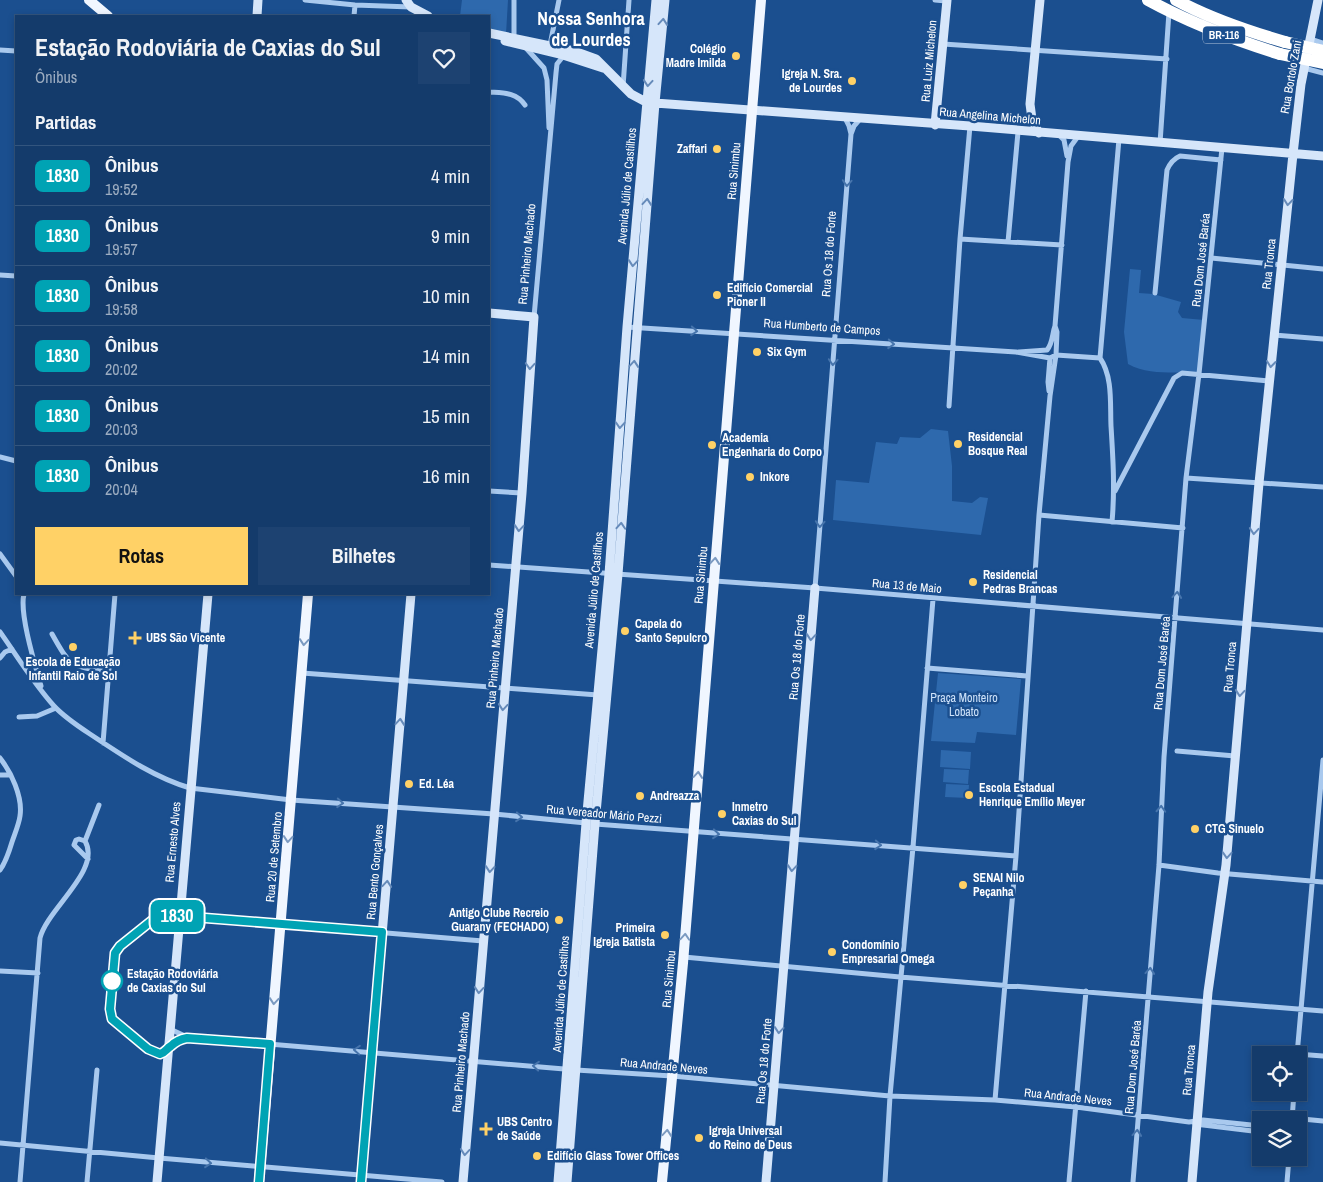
<!DOCTYPE html>
<html lang="pt">
<meta charset="utf-8">
<style>
:root{--surface:#143b6b;--page:#1d4271;--text:#f1f3f6;--muted:#9dadc1;--line:#33557e;--accent:#ffd166}
body{margin:0;font-family:"Archivo Narrow",sans-serif;background:var(--page);color:var(--text);height:100vh;display:flex;flex-direction:column;font-size:19px;white-space:nowrap}
*{box-sizing:border-box;margin:0}
p{font-size:16px;color:var(--muted)}
.icon{flex:none;width:28px;height:28px;fill:none;stroke:currentColor;stroke-width:2;stroke-linecap:round;stroke-linejoin:round}
.map{position:relative;flex:1;overflow:hidden}
.side{position:absolute;left:15px;top:15px;width:475px;height:580px;display:flex;flex-direction:column;background:var(--surface);border-radius:0px;box-shadow:0 2px 8px #0003,0 0 0 1px var(--line)}
.side>*{flex:none}
.badge{padding:0 10px;border-radius:8px;font-size:18px;line-height:32px}
.tools{position:absolute;left:1252px;top:1046px;display:grid;gap:10px}
.tools a{display:grid;place-items:center;width:55px;height:55px;border-radius:0px;background:var(--surface);box-shadow:0 2px 8px #0003,0 0 0 1px var(--line);font-size:25px}
.map>.badge{position:absolute;translate:-50% -50%;box-shadow:0 0 0 2px #fff}
h2{padding:0 20px;font-size:19px;line-height:45px}
.round{display:grid;place-items:center;flex:none;width:52px;height:52px;border-radius:0px;background:var(--page)}
.head{display:flex;align-items:center;justify-content:space-between;height:85px;padding:0 20px}
h1{font-size:24px;font-weight:800;line-height:38px}
.cta{display:flex;gap:10px;margin-top:auto;padding:10px 20px}
.cta a{flex:1;height:58px;border-radius:0px;background:var(--accent);color:#111;font-size:20px;font-weight:800;line-height:58px;text-align:center}
.cta a+a{background:var(--page);color:var(--text)}
ul{padding:0;list-style:none}
li{display:flex;align-items:center;gap:15px;height:60px;padding:0 20px;border-top:1px solid var(--line)}
li div{flex:1}
li b{display:block;font-size:19px}
li em{font-style:normal}
li .badge{min-width:55px;font-weight:700;text-align:center}
.map>svg:first-child{display:block}
</style>
<div class="map">
<svg width="1323" height="1182" viewBox="0 0 1323 1182">
<rect width="100%" height="100%" fill="#1b4f8f"/>
<path fill="#2e69ad" d="M462 0H508L506 34 489 31V16H460Z
M1130 269 1141 270 1139 293 1153 294 1181 302 1178 312 1182 318 1204 320 1198 373C1175 371 1150 376 1128 364L1124 332Z
M931 429 948 431 952 466V501L972 503 980 497 988 498 981 535 833 520 836 480 869 483 876 442 897 444 900 437 920 438Z
M938 673 1021 679 1016 735 977 732 975 743 931 741Z
M941 750 971 752 970 769 940 767Z
M944 769 969 770 968 784 943 782Z
M946 784 969 785 968 798 945 797Z"/>
<g fill="none" stroke-linecap="round" stroke-linejoin="round">
<path stroke="#a9c9ee" stroke-width="5" d="M305 0 355 5 411 7
M935 0 946 1
M354 16 355 5
M514 39V0
M1310 39 1323 43
M943 44 1167 59
M550 45 559 0
M526 48 544 68 547 80 549 128
M0 50 16 51
M1304 68 1323 73
M623 87 629 0
M489 92C503 93 516 92 525 105
M851 134 854 126 860 119
M1059 135 1064 140 1067 156
M1160 143 1169 12
M960 239 1062 245
M1008 242 1018 132
M1211 258 1323 269
M0 275 16 276
M1155 293 1167 170C1170 163 1173 159 1180 156L1221 160
M534 317 556 73 557 64 565 54
M627 327 1016 352 1050 358 1056 355 1100 358
M1274 335 1323 339
M1019 352 1047 350C1053 343 1052 334 1055 326
M1100 358 1119 139
M1100 358C1113 377 1110 404 1111 426 1113 458 1115 489 1112 522
M1049 391 1048 382 1050 358
M949 406 960 239 970 126
M0 457 16 461
M1186 478 1323 487
M489 491 522 493
M1115 491 1174 378 1182 373 1269 381
M1039 515 1183 528
M0 554 16 576
M489 565 815 588 1323 630
M815 588 851 134 849 126 845 118
M24 594C19 613 35 665 41 686
M0 632C17 656 34 684 54 706 66 719 81 728 96 738 126 758 156 778 190 788L291 800 494 814 586 823
M52 634C71 668 71 666 109 672
M0 658 5 652 12 649
M927 668 1027 676
M302 673 598 695
M19 717 37 716 56 708
M103 743 115 594
M1177 751 1235 756
M0 758C11 772 23 797 20 816 19 824 15 833 12 842 9 852 6 862 0 870
M0 775H10
M595 824 1016 856
M85 841 99 805
M85 841 79 839 76 840 74 845 88 859
M1159 865 1218 873 1323 882
M180 916 483 941
M684 957 900 977 1323 1011
M0 971 38 973
M170 1029 187 1037 576 1070 672 1076 890 1096 995 1100 1076 1107 1189 1122 1203 1120 1261 1126
M169 1047 187 1037
M1297 1054 1323 1056
M1297 1055 1323 760
M995 1100 1016 856 1039 515 1050 396 1056 355 1057 332 1055 326 1068 162 1071 146 1079 135
M1292 1118 1323 1121
M1292 1120 1294 1092
M1195 1124 1261 1132
M0 1143 159 1158 442 1182
M20 1182 40 938C47 909 102 870 85 841
M87 1182 97 1070
M885 1182 890 1096 913 847 933 599
M1069 1182 1086 991
M1133 1182 1159 865 1164 757 1186 478 1199 374 1222 148
M1287 1182 1289 1158"/>
<path stroke="#d6e6fa" stroke-width="9" d="M406 0 411 7 428 16
M257 16 258 0
M489 33 574 51 596 59 631 94 646 102 655 103 970 126 1323 156
M505 41 563 55 603 68
M935 125 947 0
M1039 133 1032 119 1030 104 1040 0
M157 1182 208 594
M361 1182 411 594
M463 1182 522 493 534 317 489 313
M558 1182 586 823 609 574 627 327 656 0
M567 1182 595 824 618 574 655 103 665 0
M766 1182 815 588
M1192 1182 1208 992 1226 865 1259 483 1293 154 1301 84 1318 0"/>
<path stroke="#f0f6ff" stroke-width="10" d="M89 0 108 16
M259 1182 308 594
M662 1182 683 963 761 0"/>
<path stroke="#fff" stroke-width="12" d="M1148 0C1190 23 1235 40 1280 54
M1176 0C1211 19 1247 31 1285 42"/>
<path stroke="#fff" stroke-width="12" d="M1285 42 1323 51
M1280 54 1323 63"/>
</g>
<defs><path id="oneway-chevron" d="M-2-3.5L2.5 0L-2 3.5" fill="none" stroke-width="1.6" stroke-linecap="round" stroke-linejoin="round" transform="scale(1.25)"/></defs>
<g stroke="#668bba">
<use href="#oneway-chevron" transform="translate(663 22) rotate(-85)"/>
<use href="#oneway-chevron" transform="translate(648 83) rotate(95)"/>
<use href="#oneway-chevron" transform="translate(647 202) rotate(-85)"/>
<use href="#oneway-chevron" transform="translate(1288 202) rotate(96)"/>
<use href="#oneway-chevron" transform="translate(633 263) rotate(95)"/>
<use href="#oneway-chevron" transform="translate(634 364) rotate(-85)"/>
<use href="#oneway-chevron" transform="translate(1271 364) rotate(96)"/>
<use href="#oneway-chevron" transform="translate(530 366) rotate(94)"/>
<use href="#oneway-chevron" transform="translate(620 425) rotate(94)"/>
<use href="#oneway-chevron" transform="translate(621 526) rotate(-86)"/>
<use href="#oneway-chevron" transform="translate(519 528) rotate(95)"/>
<use href="#oneway-chevron" transform="translate(1254 531) rotate(95)"/>
<use href="#oneway-chevron" transform="translate(811 637) rotate(95)"/>
<use href="#oneway-chevron" transform="translate(1240 693) rotate(95)"/>
<use href="#oneway-chevron" transform="translate(503 707) rotate(95)"/>
<use href="#oneway-chevron" transform="translate(400 722) rotate(-85)"/>
<use href="#oneway-chevron" transform="translate(1227 855) rotate(94)"/>
<use href="#oneway-chevron" transform="translate(792 868) rotate(95)"/>
<use href="#oneway-chevron" transform="translate(490 869) rotate(95)"/>
<use href="#oneway-chevron" transform="translate(387 884) rotate(-85)"/>
<use href="#oneway-chevron" transform="translate(479 990) rotate(95)"/>
<use href="#oneway-chevron" transform="translate(779 1030) rotate(95)"/>
<use href="#oneway-chevron" transform="translate(465 1152) rotate(95)"/>
</g>
<g stroke="#4674ac">
<use href="#oneway-chevron" transform="translate(847 183) rotate(94)"/>
<use href="#oneway-chevron" transform="translate(694 331) rotate(4)"/>
<use href="#oneway-chevron" transform="translate(891 344) rotate(4)"/>
<use href="#oneway-chevron" transform="translate(833 362) rotate(94)"/>
<use href="#oneway-chevron" transform="translate(820 524) rotate(94)"/>
<use href="#oneway-chevron" transform="translate(1177 595) rotate(-85)"/>
<use href="#oneway-chevron" transform="translate(340 803) rotate(4)"/>
<use href="#oneway-chevron" transform="translate(1161 809) rotate(-87)"/>
<use href="#oneway-chevron" transform="translate(519 817) rotate(5)"/>
<use href="#oneway-chevron" transform="translate(716 834) rotate(5)"/>
<use href="#oneway-chevron" transform="translate(878 845) rotate(4)"/>
<use href="#oneway-chevron" transform="translate(1150 971) rotate(-85)"/>
<use href="#oneway-chevron" transform="translate(357 1050) rotate(-176)"/>
<use href="#oneway-chevron" transform="translate(536 1066) rotate(-175)"/>
<use href="#oneway-chevron" transform="translate(1137 1133) rotate(-85)"/>
<use href="#oneway-chevron" transform="translate(208 1163) rotate(5)"/>
</g>
<g stroke="#7b9ac1">
<use href="#oneway-chevron" transform="translate(715 561) rotate(-85)"/>
<use href="#oneway-chevron" transform="translate(304 642) rotate(95)"/>
<use href="#oneway-chevron" transform="translate(698 775) rotate(-85)"/>
<use href="#oneway-chevron" transform="translate(288 839) rotate(95)"/>
<use href="#oneway-chevron" transform="translate(685 937) rotate(-86)"/>
<use href="#oneway-chevron" transform="translate(274 1001) rotate(95)"/>
<use href="#oneway-chevron" transform="translate(667 1133) rotate(-85)"/>
</g>
<g fill="none" stroke-linecap="round" stroke-linejoin="round">
<defs>
<path id="line" d="M259 1182 270 1044 187 1038C181 1039 175 1042 171 1046 166 1049 166 1052 160 1054L148 1049 112 1019 110 1009 115 953 120 946 155 918 160 916H180L382 932 361 1182"/>
</defs>
<use href="#line" stroke="#fff" stroke-width="11"/>
<use href="#line" stroke="#00a3b4" stroke-width="8"/>
</g>
<g fill="#ffd166" stroke="#1b4f8f" stroke-width="2">
<circle cx="736" cy="56" r="5"/>
<circle cx="852" cy="81" r="5"/>
<circle cx="717" cy="149" r="5"/>
<circle cx="717" cy="295" r="5"/>
<circle cx="757" cy="352" r="5"/>
<circle cx="958" cy="444" r="5"/>
<circle cx="712" cy="445" r="5"/>
<circle cx="750" cy="477" r="5"/>
<circle cx="973" cy="582" r="5"/>
<circle cx="625" cy="631" r="5"/>
<path d="M132.5 630.5h5v5h5v5h-5v5h-5v-5h-5v-5h5z"/>
<circle cx="73" cy="647" r="5"/>
<circle cx="409" cy="784" r="5"/>
<circle cx="969" cy="795" r="5"/>
<circle cx="640" cy="796" r="5"/>
<circle cx="722" cy="814" r="5"/>
<circle cx="1195" cy="829" r="5"/>
<circle cx="963" cy="885" r="5"/>
<circle cx="559" cy="920" r="5"/>
<circle cx="665" cy="935" r="5"/>
<circle cx="832" cy="952" r="5"/>
<path d="M483.5 1121.5h5v5h5v5h-5v5h-5v-5h-5v-5h5z"/>
<circle cx="699" cy="1138" r="5"/>
<circle cx="537" cy="1156" r="5"/>
</g>
<circle fill="#fff" stroke="#00a3b4" stroke-width="2.5" cx="112" cy="981" r="10"/>
<g text-anchor="middle" stroke-width="5" stroke-linejoin="round" paint-order="stroke">
<rect fill="#1b4f8f" stroke="#bbcadd" stroke-width="1" x="1203" y="26.5" width="42" height="17" rx="4"/>
<g font-size="11" font-weight="bold" fill="#fff">
<text x="1224" y="39">BR-116</text>
</g>
<g font-size="12" font-weight="bold" fill="#fff" stroke="#1b4f8f" text-anchor="start">
<text x="726" y="53" text-anchor="end">Colégio<tspan x="726" dy="14">Madre Imilda</tspan></text>
<text x="842" y="78" text-anchor="end">Igreja N. Sra.<tspan x="842" dy="14">de Lourdes</tspan></text>
<text x="707" y="153" text-anchor="end">Zaffari</text>
<text x="727" y="292">Edifício Comercial<tspan x="727" dy="14">Pioner II</tspan></text>
<text x="767" y="356">Six Gym</text>
<text x="968" y="441">Residencial<tspan x="968" dy="14">Bosque Real</tspan></text>
<text x="722" y="442">Academia<tspan x="722" dy="14">Engenharia do Corpo</tspan></text>
<text x="760" y="481">Inkore</text>
<text x="983" y="579">Residencial<tspan x="983" dy="14">Pedras Brancas</tspan></text>
<text x="635" y="628">Capela do<tspan x="635" dy="14">Santo Sepulcro</tspan></text>
<text x="146" y="642">UBS São Vicente</text>
<text x="73" y="666" text-anchor="middle">Escola de Educação<tspan x="73" dy="14">Infantil Raio de Sol</tspan></text>
<text x="419" y="788">Ed. Léa</text>
<text x="979" y="792">Escola Estadual<tspan x="979" dy="14">Henrique Emílio Meyer</tspan></text>
<text x="650" y="800">Andreazza</text>
<text x="732" y="811">Inmetro<tspan x="732" dy="14">Caxias do Sul</tspan></text>
<text x="1205" y="833">CTG Sinuelo</text>
<text x="973" y="882">SENAI Nilo<tspan x="973" dy="14">Peçanha</tspan></text>
<text x="549" y="917" text-anchor="end">Antigo Clube Recreio<tspan x="549" dy="14">Guarany (FECHADO)</tspan></text>
<text x="655" y="932" text-anchor="end">Primeira<tspan x="655" dy="14">Igreja Batista</tspan></text>
<text x="842" y="949">Condomínio<tspan x="842" dy="14">Empresarial Omega</tspan></text>
<text x="497" y="1126">UBS Centro<tspan x="497" dy="14">de Saúde</tspan></text>
<text x="709" y="1135">Igreja Universal<tspan x="709" dy="14">do Reino de Deus</tspan></text>
<text x="547" y="1160">Edifício Glass Tower Offices</text>
</g>
<g font-size="12" fill="#fff" stroke="#1b4f8f">
<text transform="translate(929 61) rotate(-85)" y="4">Rua Luiz Michelon</text>
<text transform="translate(1291 77) rotate(-80)" y="4">Rua Bortolo Zani</text>
<text transform="translate(990 116) rotate(5)" y="4">Rua Angelina Michelon</text>
<text transform="translate(734 171) rotate(-85)" y="4">Rua Sinimbu</text>
<text transform="translate(627 186) rotate(-85)" y="4">Avenida Júlio de Castilhos</text>
<text transform="translate(527 254) rotate(-85)" y="4">Rua Pinheiro Machado</text>
<text transform="translate(829 254) rotate(-86)" y="4">Rua Os 18 do Forte</text>
<text transform="translate(1201 260) rotate(-84)" y="4">Rua Dom José Baréa</text>
<text transform="translate(1269 264) rotate(-84)" y="4">Rua Tronca</text>
<text transform="translate(822 327) rotate(4)" y="4">Rua Humberto de Campos</text>
<text transform="translate(701 575) rotate(-85)" y="4">Rua Sinimbu</text>
<text transform="translate(907 586) rotate(5)" y="4">Rua 13 de Maio</text>
<text transform="translate(594 590) rotate(-85)" y="4">Avenida Júlio de Castilhos</text>
<text transform="translate(797 657) rotate(-85)" y="4">Rua Os 18 do Forte</text>
<text transform="translate(495 658) rotate(-85)" y="4">Rua Pinheiro Machado</text>
<text transform="translate(1162 663) rotate(-85)" y="4">Rua Dom José Baréa</text>
<text transform="translate(1230 667) rotate(-85)" y="4">Rua Tronca</text>
<text transform="translate(604 814) rotate(5)" y="4">Rua Vereador Mário Pezzi</text>
<text transform="translate(173 842) rotate(-85)" y="4">Rua Ernesto Alves</text>
<text transform="translate(274 857) rotate(-85)" y="4">Rua 20 de Setembro</text>
<text transform="translate(375 872) rotate(-85)" y="4">Rua Bento Gonçalves</text>
<text transform="translate(669 979) rotate(-85)" y="4">Rua Sinimbu</text>
<text transform="translate(561 994) rotate(-86)" y="4">Avenida Júlio de Castilhos</text>
<text transform="translate(764 1061) rotate(-85)" y="4">Rua Os 18 do Forte</text>
<text transform="translate(461 1062) rotate(-85)" y="4">Rua Pinheiro Machado</text>
<text transform="translate(664 1066) rotate(5)" y="4">Rua Andrade Neves</text>
<text transform="translate(1133 1067) rotate(-85)" y="4">Rua Dom José Baréa</text>
<text transform="translate(1189 1070) rotate(-85)" y="4">Rua Tronca</text>
<text transform="translate(1068 1097) rotate(6)" y="4">Rua Andrade Neves</text>
</g>
<g font-size="12" fill="#cfe3fa" stroke="#1b4f8f">
<text x="964" y="702">Praça Monteiro<tspan x="964" dy="14">Lobato</tspan></text>
</g>
<g font-size="12" font-weight="bold" fill="#fff" stroke="#1b4f8f" text-anchor="start">
<text x="127" y="978">Estação Rodoviária<tspan x="127" dy="14">de Caxias do Sul</tspan></text>
</g>
<g font-size="18" font-weight="bold" fill="#fff" stroke="#1b4f8f">
<text x="591" y="25">Nossa Senhora<tspan x="591" dy="21">de Lourdes</tspan></text>
</g>
</g>
</svg>
<div class="tools">
<a><svg class="icon" aria-label="locate" viewBox="0 0 24 24"><circle cx="12" cy="12" r="6"/><path d="M12 2v4M12 18v4M2 12h4M18 12h4"/></svg></a>
<a><svg class="icon" aria-label="layers" viewBox="0 0 24 24"><path d="M12 4l9 5-9 5-9-5zM3 14l9 5 9-5"/></svg></a>
</div>
<b class="badge" style="left:177px;top:916px;background:#00a3b4;color:#fff">1830</b>
<section class="side">
<div class="head"><div><h1>Estação Rodoviária de Caxias do Sul</h1><p>Ônibus</p></div><a class="round"><svg class="icon" aria-label="heart" viewBox="0 0 24 24"><path d="M12 20l-8-8c-3-5 5-10 8-4 3-6 11-1 8 4z"/></svg></a></div>
<h2>Partidas</h2>
<ul>
<li><span class="badge" style="background:#00a3b4;color:#fff">1830</span><div><b>Ônibus</b><p>19:52</p></div><em>4 min</em></li>
<li><span class="badge" style="background:#00a3b4;color:#fff">1830</span><div><b>Ônibus</b><p>19:57</p></div><em>9 min</em></li>
<li><span class="badge" style="background:#00a3b4;color:#fff">1830</span><div><b>Ônibus</b><p>19:58</p></div><em>10 min</em></li>
<li><span class="badge" style="background:#00a3b4;color:#fff">1830</span><div><b>Ônibus</b><p>20:02</p></div><em>14 min</em></li>
<li><span class="badge" style="background:#00a3b4;color:#fff">1830</span><div><b>Ônibus</b><p>20:03</p></div><em>15 min</em></li>
<li><span class="badge" style="background:#00a3b4;color:#fff">1830</span><div><b>Ônibus</b><p>20:04</p></div><em>16 min</em></li>
</ul>
<div class="cta"><a>Rotas</a><a>Bilhetes</a></div>
</section>
</div>
